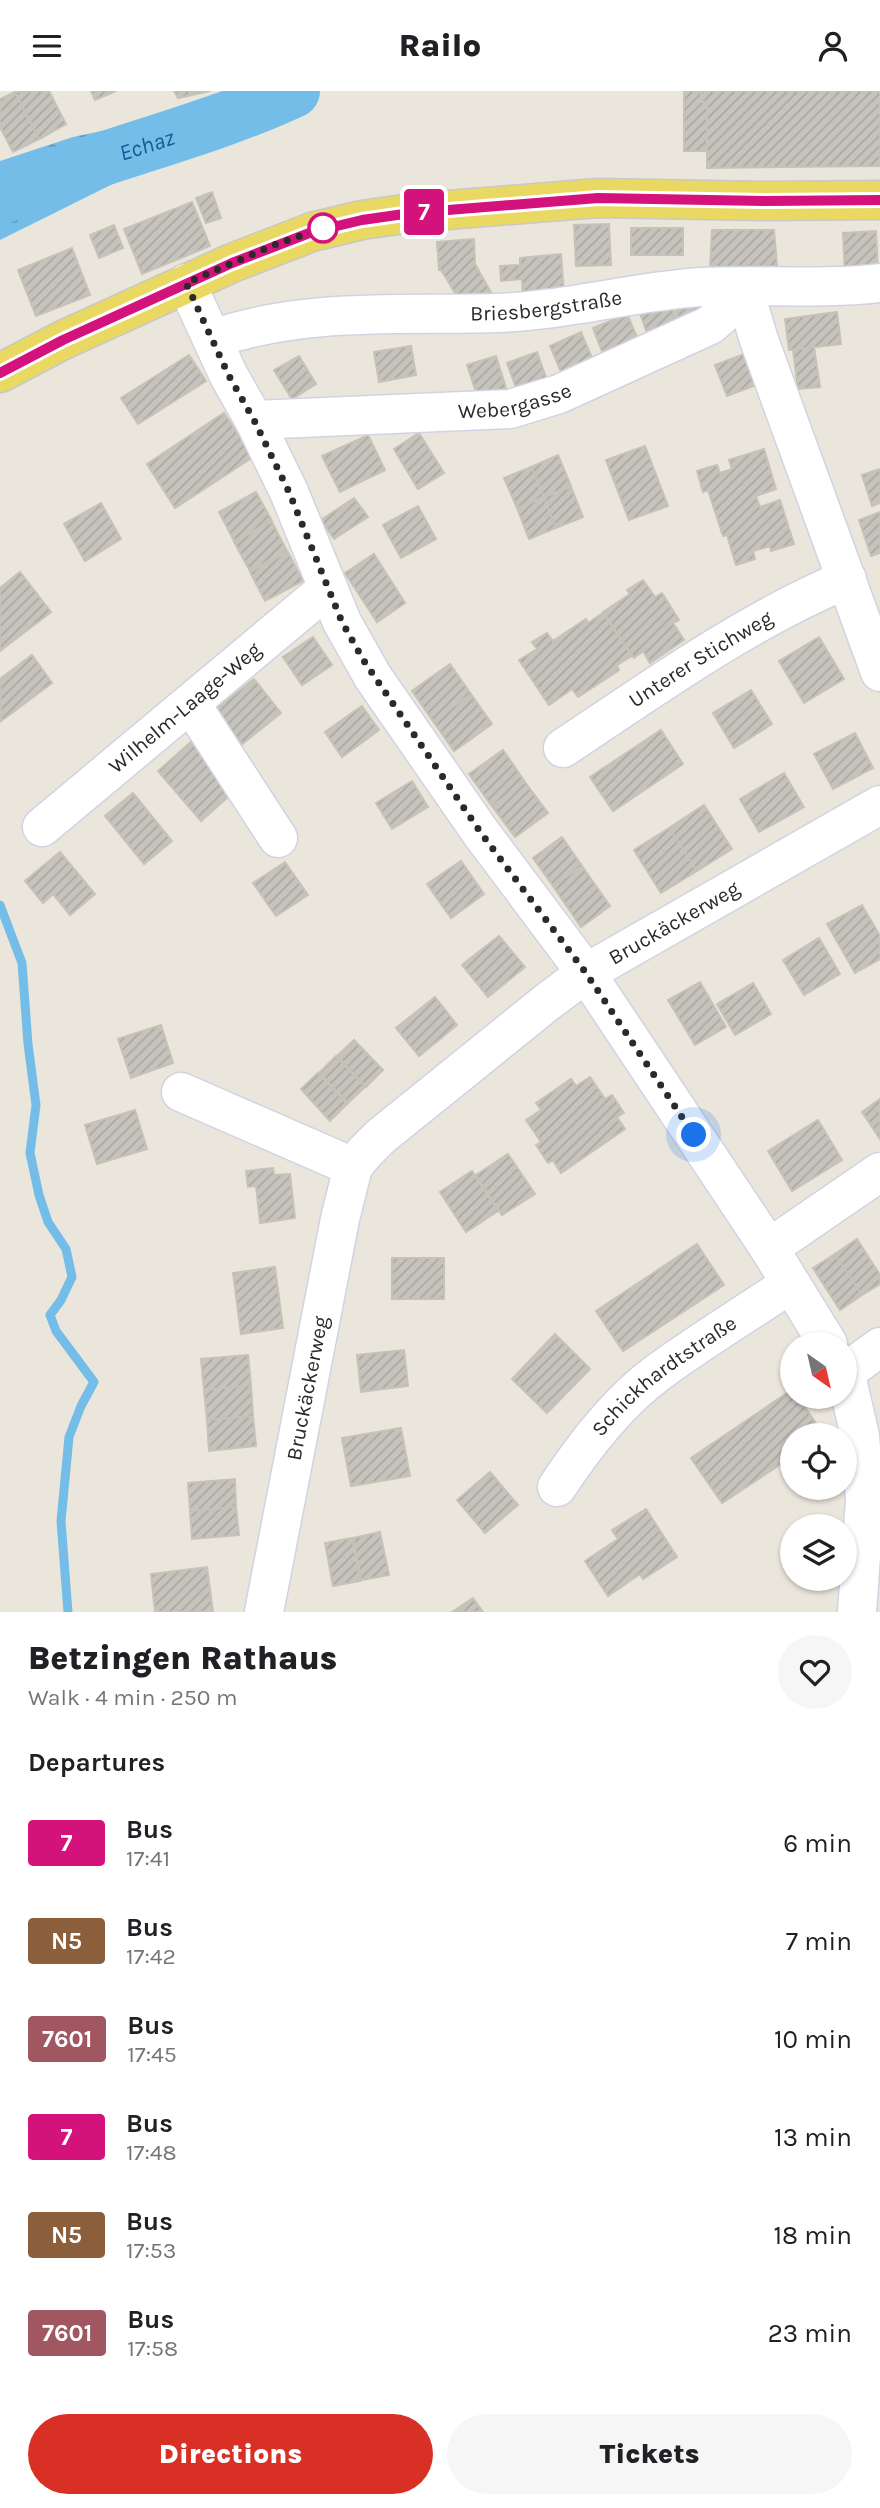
<!DOCTYPE html>
<meta charset="utf-8">
<style>
:root{--surface:#fff;--page:#f6f6f6;--text:#202124;--muted:#757577;--accent:#d93025}
body{margin:0;font-family:Karla,sans-serif;background:var(--page);color:var(--text);height:100vh;display:flex;flex-direction:column;font-size:26px;white-space:nowrap}
*{box-sizing:border-box;margin:0}
p{font-size:23px;color:var(--muted)}
.icon{flex:none;width:38px;height:38px;fill:none;stroke:currentColor;stroke-width:2;stroke-linecap:round;stroke-linejoin:round}
.map{position:relative;height:1521px;overflow:hidden}
.drawer{display:flex;flex-direction:column;background:var(--surface);flex:1}
.drawer>*{flex:none}
.badge{padding:0 14px;border-radius:5px;font-size:24px;line-height:46px}
.needle{width:46px;rotate:146deg}
.tools{position:absolute;left:780px;top:1241px;display:grid;gap:14px}
.tools a{display:grid;place-items:center;width:77px;height:77px;border-radius:50%;background:var(--surface);box-shadow:0 2px 5px #0004;font-size:35px}
.you{position:absolute;width:35px;height:35px;margin:-18px;border:5px solid #fff;border-radius:50%;background:#1a73e8;box-shadow:0 0 0 10px #1a73e833}
.map>.badge{position:absolute;translate:-50% -50%;box-shadow:0 0 0 4px #fff}
h2{padding:0 28px;font-size:26px;line-height:63px}
.round{display:grid;place-items:center;flex:none;width:74px;height:74px;border-radius:37px;background:var(--page)}
.head{display:flex;align-items:center;justify-content:space-between;height:119px;padding:0 28px}
h1{font-size:33px;font-weight:800;line-height:52px}
.cta{display:flex;gap:14px;margin-top:auto;padding:14px 28px}
.cta a{flex:1;height:80px;border-radius:42px;background:var(--accent);color:#fff;font-size:28px;font-weight:800;line-height:80px;text-align:center}
.cta a+a{background:var(--page);color:var(--text)}
ul{padding:0;list-style:none}
li{display:flex;align-items:center;gap:21px;height:98px;padding:0 28px}
li div{flex:1}
li b{display:block;font-size:26px}
li em{font-style:normal}
li .badge{min-width:77px;font-weight:700;text-align:center}
header{display:flex;justify-content:space-between;align-items:center;height:91px;padding:0 28px;background:var(--surface);font-size:32px;font-weight:800}
.map>svg:first-child{display:block}
</style>
<header><svg class="icon" aria-label="menu" viewBox="0 0 24 24"><path d="M4 6h16M4 12h16M4 18h16"/></svg>Railo<svg class="icon" aria-label="person" viewBox="0 0 24 24"><circle cx="12" cy="8" r="4"/><path d="M4 21q1-7 8-7t8 7"/></svg></header>
<div class="map">
<svg width="880" height="1521" viewBox="0 0 880 1521">
<defs>
<pattern id="water-ripples" width="26" height="14" patternUnits="userSpaceOnUse" patternTransform="scale(1.75)"><rect width="26" height="14" fill="#74bde8"/><path d="M2 4q2-2 4 0t4 0M15 11q2-2 4 0t4 0" fill="none" stroke="#5f9abc"/></pattern>
<pattern id="building-hatch" width="6" height="6" patternUnits="userSpaceOnUse" patternTransform="scale(1.75)"><rect width="6" height="6" fill="#c6c3bc"/><path d="M-1 1l2-2M0 6l6-6M5 7l2-2" fill="none" stroke="#aaa8a2"/></pattern>
</defs>
<rect width="100%" height="100%" fill="#ebe6dc"/>
<path fill="url(#water-ripples)" d="M164 27 188 30 192 39 180 56 161 69 0 149V70L73 46Z"/>
<g fill="none" stroke-linecap="round" stroke-linejoin="round">
<path stroke="#74bde8" stroke-width="9" d="M0 814 22 872 28 953 36 1014 30 1062 39 1104 48 1131 66 1158 72 1186 61 1209 50 1224 56 1240 94 1291 81 1315 69 1346 61 1430 68 1521"/>
<path stroke="#74bde8" stroke-width="54" id="s1" d="M0 107C95 64 198 44 293 0"/>
</g>
<path fill="url(#building-hatch)" stroke="#c6c2b6" stroke-width="2" d="M49 0 66 33 39 48 15 1Z
M91 0H116L95 9Z
M174 0H210L178 7Z
M684 0H701V11H707V60H684Z
M701 0H880V75L707 77V11H701Z
M15 1 39 48 13 61 0 36V8Z
M212 101 221 127 206 132 196 107Z
M192 111 210 155 142 183 124 138Z
M609 133 611 174 576 175 574 134Z
M114 134 123 157 99 167 90 144Z
M631 137H683V164H631Z
M712 139H774L777 175 710 176Z
M876 140 878 183 845 184 843 142Z
M474 148 475 173 494 207 460 210 441 179H439L437 151Z
M72 157 90 204 36 225 18 179Z
M561 163 564 203 523 207 522 188 501 190 500 175 520 174V167Z
M693 204 703 230 682 238 673 211Z
M670 211 681 240 650 251 640 222Z
M837 221 841 253 789 259 785 228Z
M627 223 640 253 605 268 593 237Z
M581 241 595 274 564 288 550 255Z
M411 255 416 284 379 291 374 261Z
M814 256 820 296 798 298 793 259Z
M537 261 548 292 518 302 507 272Z
M747 262 759 293 727 305 715 274Z
M189 264 206 290 138 333 121 307Z
M299 265 316 293 292 308 274 279Z
M496 265 506 297 478 307 467 274Z
M224 322 253 366 175 417 147 373Z
M419 342 444 382 418 398 394 358Z
M368 344 385 379 340 401 322 365Z
M645 355 668 415 629 429 606 369Z
M764 358 776 398 756 405 760 416 780 409 794 453 771 460 770 455 753 460 755 468 736 474 727 444 723 445 708 399 703 401 697 380 717 374 720 382 732 378 729 369Z
M558 364 571 395 544 406 531 376Z
M531 376 544 406 517 417 504 387Z
M880 378V412L872 415 862 384Z
M571 396 583 426 556 437 544 406Z
M256 401 272 430 234 450 219 421Z
M544 406 556 437 529 448 517 417Z
M354 407 368 426 334 448 321 429Z
M101 412 121 448 85 470 64 433Z
M418 415 436 448 401 467 383 434Z
M880 421V462L871 465 859 429Z
M272 431 287 460 250 480 234 451Z
M288 461 303 490 265 510 250 481Z
M374 463 405 512 377 531 345 482Z
M20 481 51 521 0 560V497Z
M643 489 655 506 662 502 679 529 673 532 684 549 650 572 643 560 634 567 603 521 630 503 627 499Z
M603 522 632 565 617 574 619 579 578 606 572 598 549 614 519 569 537 558 532 551 547 542 553 550 586 528 588 532Z
M313 546 332 574 302 594 283 566Z
M819 546 844 588 804 612 779 570Z
M32 564 52 592 1 630 0 588Z
M450 573 471 603 433 630 412 600Z
M254 588 281 622 242 653 215 619Z
M751 599 772 633 734 657 713 622Z
M471 603 492 633 454 660 433 630Z
M362 615 379 639 342 666 325 641Z
M661 639 683 673 613 720 590 686Z
M855 642 873 677 833 698 814 663Z
M192 650 235 700 201 730 158 680Z
M503 659 525 691 492 715 469 683Z
M784 682 804 716 759 741 740 708Z
M412 690 428 716 392 738 376 712Z
M525 691 548 722 515 746 492 715Z
M133 702 172 750 144 773 105 725Z
M704 714 732 758 697 780 669 737Z
M669 737 697 780 661 802 634 759Z
M562 746 582 775 553 795 533 767Z
M60 761 95 803 70 824 53 803 43 812 25 790Z
M461 770 484 803 451 827 427 793Z
M285 771 308 804 276 825 253 792Z
M582 775 610 815 581 836 553 795Z
M862 814 880 845V868L855 882 827 833Z
M499 845 525 876 488 906 462 874Z
M819 847 840 883 804 904 783 869Z
M700 891 726 936 695 954 668 909Z
M753 892 771 923 735 944 717 913Z
M435 906 457 934 419 965 396 937Z
M161 934 173 972 131 987 118 948Z
M354 949 383 979 366 996 337 965Z
M336 965 365 996 348 1012 319 982Z
M318 982 347 1013 330 1030 301 998Z
M590 986 605 1008 612 1004 624 1022 617 1026 625 1038 561 1082 553 1069 548 1072 536 1054 541 1051 526 1029 541 1019 536 1012 571 988 576 995Z
M880 1008V1048L862 1021Z
M135 1019 147 1058 97 1073 85 1034Z
M818 1029 842 1069 792 1100 768 1060Z
M508 1063 535 1103 502 1124 476 1084Z
M273 1077 274 1084 290 1083 295 1127 260 1132 256 1095 248 1096 246 1080Z
M472 1080 498 1120 466 1141 440 1101Z
M857 1148 880 1184V1193L862 1204 835 1163Z
M697 1153 724 1194 623 1260 596 1220Z
M835 1163 862 1204 840 1219 813 1177Z
M392 1167H444V1208H392Z
M275 1176 283 1237 241 1243 233 1182Z
M555 1243 590 1278 547 1322 512 1288Z
M404 1259 408 1295 361 1301 357 1264Z
M248 1264 251 1294 204 1299 201 1268Z
M251 1294 253 1325 207 1329 204 1299Z
M793 1298V1306H798L824 1344H793V1365L722 1412 691 1367Z
M253 1325 256 1355 209 1360 207 1329Z
M401 1337 410 1385 351 1395 342 1347Z
M490 1381 518 1414 485 1442 457 1409Z
M235 1388 236 1416 190 1420 188 1392Z
M236 1416 239 1444 192 1448 190 1420Z
M646 1418 677 1466 643 1488 640 1483 608 1505 585 1470 618 1448 612 1439Z
M380 1441 389 1484 361 1489 353 1447Z
M352 1447 360 1490 333 1495 325 1452Z
M207 1476 213 1521H155L151 1483Z
M473 1507 483 1521H452Z"/>
<g fill="none" stroke-linecap="round" stroke-linejoin="round">
<defs>
<g id="minor">
<path d="M186 192 229 285 254 329 289 401 342 531 373 586 481 742 586 882 769 1157 828 1253"/>
<path d="M743 196 759 249 880 581"/>
<path id="s2" d="M213 248C304 216 401 225 496 222 565 220 631 201 700 196 760 193 820 199 880 192"/>
<path id="s3" d="M254 329 510 318 559 303 710 234 731 216 743 196"/>
<path d="M191 613 278 747"/>
<path id="s4" d="M563 657C655 596 745 531 847 488"/>
<path id="s5" d="M42 736 328 497"/>
<path d="M181 1001 353 1076"/>
<path d="M769 1157 880 1081"/>
<path d="M845 1280 860 1345 865 1409 857 1521"/>
<path d="M846 1281 880 1256"/>
<path id="s6" d="M557 1396C584 1355 616 1313 656 1283 699 1251 746 1223 790 1193"/>
<path id="s7" d="M264 1521 340 1128 353 1076 365 1061 380 1046 546 912 586 882 880 714"/>
</g>
<path id="major" d="M0 282 63 249 232 172 312 141 362 129 411 122 598 107 765 110 880 109"/>
</defs>
<use href="#minor" stroke="#d1d3e2" stroke-width="41"/>
<use href="#major" stroke="#c8c8c8" stroke-width="41"/>
<use href="#minor" stroke="#fff" stroke-width="38"/>
<use href="#major" stroke="#e9d963" stroke-width="38"/>
</g>
<g fill="none" stroke-linecap="round" stroke-linejoin="round">
<defs>
<path id="line" d="M0 282 63 249 232 172 312 141 362 129 411 122 598 107 765 110 880 109"/>
</defs>
<use href="#line" stroke="#fff" stroke-width="16"/>
<use href="#line" stroke="#d4127b" stroke-width="10"/>
<path stroke="#2a2a2a" stroke-width="7" stroke-dasharray="0 12.6" d="M323 137 274 154 186 192 229 285 254 329 289 401 342 531 364 570 481 742 586 882 694 1044"/>
</g>
<circle fill="#fff" stroke="#d4127b" stroke-width="3.5" cx="323" cy="137" r="14"/>
<g text-anchor="middle" stroke-width="5" stroke-linejoin="round" paint-order="stroke">
<g font-size="21" fill="#2a2a2a" stroke="#fff">
<text dy="7" stroke="none"><textPath href="#s2" startOffset="336">Briesbergstraße</textPath></text>
<text dy="7" stroke="none"><textPath href="#s3" startOffset="262">Webergasse</textPath></text>
<text dy="7" stroke="none"><textPath href="#s4" startOffset="164">Unterer Stichweg</textPath></text>
<text dy="7" stroke="none"><textPath href="#s5" startOffset="186">Wilhelm-Laage-Weg</textPath></text>
<text dy="7" stroke="none"><textPath href="#s7" startOffset="859">Bruckäckerweg</textPath></text>
<text dy="7" stroke="none"><textPath href="#s6" startOffset="156">Schickhardtstraße</textPath></text>
<text dy="7" stroke="none"><textPath href="#s7" startOffset="228">Bruckäckerweg</textPath></text>
</g>
<g font-size="23" font-style="italic" fill="#145a93" stroke="#fff">
<text dy="8" stroke="none"><textPath href="#s1" startOffset="156">Echaz</textPath></text>
</g>
</g>
</svg>
<div class="tools">
<a><svg class="needle" viewBox="-14 -14 28 28"><path d="M0-13l5 13h-10z" fill="#e53935"/><path d="M0 13l5-13h-10z" fill="#757577"/></svg></a>
<a><svg class="icon" aria-label="locate" viewBox="0 0 24 24"><circle cx="12" cy="12" r="6"/><path d="M12 2v4M12 18v4M2 12h4M18 12h4"/></svg></a>
<a><svg class="icon" aria-label="layers" viewBox="0 0 24 24"><path d="M12 4l9 5-9 5-9-5zM3 14l9 5 9-5"/></svg></a>
</div>
<div class="you" style="left:694px;top:1044px"></div>
<b class="badge" style="left:424px;top:121px;background:#d4127b;color:#fff">7</b>
</div>
<section class="drawer">
<div class="head"><div><h1>Betzingen Rathaus</h1><p>Walk · 4 min · 250 m</p></div><a class="round"><svg class="icon" aria-label="heart" viewBox="0 0 24 24"><path d="M12 20l-8-8c-3-5 5-10 8-4 3-6 11-1 8 4z"/></svg></a></div>
<h2>Departures</h2>
<ul>
<li><span class="badge" style="background:#d4127b;color:#fff">7</span><div><b>Bus</b><p>17:41</p></div><em>6 min</em></li>
<li><span class="badge" style="background:#8b5e3c;color:#fff">N5</span><div><b>Bus</b><p>17:42</p></div><em>7 min</em></li>
<li><span class="badge" style="background:#a15761;color:#fff">7601</span><div><b>Bus</b><p>17:45</p></div><em>10 min</em></li>
<li><span class="badge" style="background:#d4127b;color:#fff">7</span><div><b>Bus</b><p>17:48</p></div><em>13 min</em></li>
<li><span class="badge" style="background:#8b5e3c;color:#fff">N5</span><div><b>Bus</b><p>17:53</p></div><em>18 min</em></li>
<li><span class="badge" style="background:#a15761;color:#fff">7601</span><div><b>Bus</b><p>17:58</p></div><em>23 min</em></li>
</ul>
<div class="cta"><a>Directions</a><a>Tickets</a></div>
</section>
